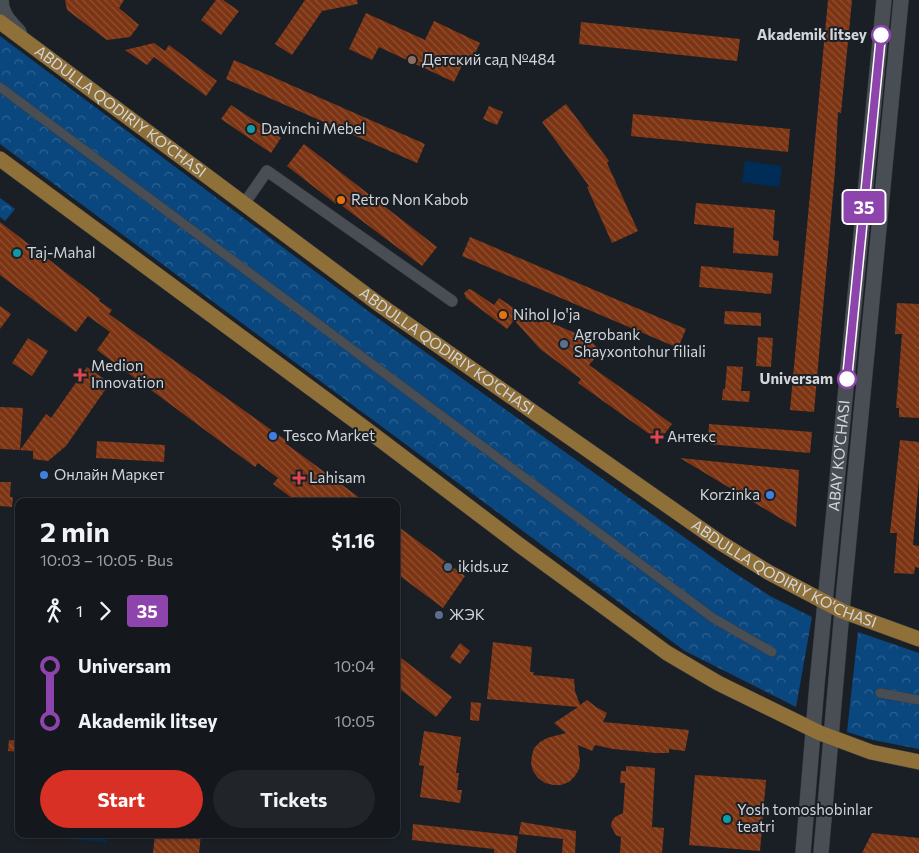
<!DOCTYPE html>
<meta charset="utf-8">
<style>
:root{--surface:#14171c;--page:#212429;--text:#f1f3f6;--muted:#9d9fa3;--line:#33363b;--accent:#d93025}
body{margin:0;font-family:Commissioner,sans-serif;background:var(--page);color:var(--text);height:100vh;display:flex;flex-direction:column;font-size:19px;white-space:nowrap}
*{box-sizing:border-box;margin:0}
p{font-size:16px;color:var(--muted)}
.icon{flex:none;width:28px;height:28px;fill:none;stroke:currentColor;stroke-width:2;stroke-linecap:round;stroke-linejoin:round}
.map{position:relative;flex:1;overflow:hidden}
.details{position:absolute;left:15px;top:498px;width:385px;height:340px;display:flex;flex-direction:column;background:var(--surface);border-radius:10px;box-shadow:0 1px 4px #0004,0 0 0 1px var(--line)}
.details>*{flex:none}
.badge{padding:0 10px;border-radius:4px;font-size:18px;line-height:32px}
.map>.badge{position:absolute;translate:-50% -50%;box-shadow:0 0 0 2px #fff}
.legs{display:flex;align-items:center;gap:8px;height:55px;padding:0 25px;font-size:16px}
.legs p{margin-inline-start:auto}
.head{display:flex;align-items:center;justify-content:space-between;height:85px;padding:0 25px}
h1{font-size:28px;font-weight:700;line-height:38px}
.primary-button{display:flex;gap:10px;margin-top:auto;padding:10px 25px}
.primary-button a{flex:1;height:58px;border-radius:30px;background:var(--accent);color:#fff;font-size:20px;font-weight:700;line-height:58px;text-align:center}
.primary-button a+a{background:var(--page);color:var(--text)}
ul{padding:0 25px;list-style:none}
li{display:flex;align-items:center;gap:18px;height:55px;font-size:19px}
li i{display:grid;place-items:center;width:8px;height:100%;margin:0 6px;background:currentColor}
li i::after{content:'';width:12px;height:12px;margin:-6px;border:4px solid;border-radius:50%;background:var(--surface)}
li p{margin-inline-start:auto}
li:first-child i{background:linear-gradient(#0000 50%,currentColor 0)}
li:last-child i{background:linear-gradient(currentColor 50%,#0000 0)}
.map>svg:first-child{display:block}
</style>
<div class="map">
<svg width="919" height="853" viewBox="0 0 919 853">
<defs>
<pattern id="forest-crowns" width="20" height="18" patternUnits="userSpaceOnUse" patternTransform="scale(1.25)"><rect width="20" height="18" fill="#0a477e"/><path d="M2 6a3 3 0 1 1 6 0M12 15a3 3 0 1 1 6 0" fill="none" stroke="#2d6190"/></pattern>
<pattern id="building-back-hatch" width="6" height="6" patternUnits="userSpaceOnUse" patternTransform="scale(1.25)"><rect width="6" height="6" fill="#7c3413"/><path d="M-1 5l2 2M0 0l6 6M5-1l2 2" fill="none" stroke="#8e5135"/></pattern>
</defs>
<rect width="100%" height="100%" fill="#1a1f25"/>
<path fill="url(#forest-crowns)" d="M0 36 372 314 730 570 770 596 812 617 796 707 685 651 0 144Z
M0 198 15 209 5 221 0 217Z
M858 632 919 653V749L873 740 847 732Z"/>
<path fill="#002d57" d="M745 161 782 166 779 187 742 182Z
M66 834H106V842L66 839Z"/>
<path fill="url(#building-back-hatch)" d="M65 0H124L119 8 139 25 130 37 107 40 67 10Z
M216 0H223L239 11 221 35 201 20Z
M305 0H357L358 4 322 11 292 55 275 44Z
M828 0H852L841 113 838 112 835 171 814 412 790 410Z
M366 13 425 40 434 21 480 43 470 64 464 61 454 82 379 47 372 60 349 49Z
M581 22 740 39 737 61 579 44Z
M154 43 165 51 169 45 217 81 206 96 154 57 147 65 125 50Z
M234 60 425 144 417 163 226 79Z
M566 104 609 161 607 163 638 231 612 243 587 187 589 186 542 122Z
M231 105 281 138 271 153 221 119Z
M489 106 503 112 497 125 483 119Z
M633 114 790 129 788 152 631 136Z
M304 144 437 247 422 266 337 202 336 204 287 166Z
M696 203 775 210 773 240 779 241 778 256 733 253 734 228 694 224Z
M0 222 100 299 99 301 112 310 109 314 287 441 285 443 364 501H296L273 484 278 478 258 463 255 467 97 350 110 332 88 316 76 332 0 275Z
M470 237 686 329 678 348 462 256Z
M701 266 773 273 771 294 699 287Z
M469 289 472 290 494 305 499 298 531 320 532 318 539 323 542 319 587 338 601 351 589 365 672 424 659 441 578 383 581 379 540 349 514 320 507 329 466 298 464 293Z
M897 303 919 304V418L899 417V408H896L902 334H895Z
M0 306 11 314 0 329Z
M725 311 761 313V326L724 324Z
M758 337 773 338 771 367 756 366Z
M28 338 48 351 32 376 12 363Z
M727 366 743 367 741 391H750L749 402 722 400 723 389H725Z
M87 367 110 383 66 446 48 461 33 459V451L20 450 46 414 51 418Z
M0 407 23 408 20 450 0 449Z
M709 424 812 432 810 453 708 444Z
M900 440 919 442V479L913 545 919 546V568L915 567 914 574 894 573 897 533H890Z
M97 441 165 445 164 462 96 458Z
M680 458 799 470 796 527 785 521Z
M0 482H11L10 497H13L12 507 0 506Z
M396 525 465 576 443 608 396 573Z
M493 642 532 647 530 672H534L533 675 574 679 575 691 580 705 587 700 596 707 607 713 603 722 689 730 685 751 669 749V753H656L613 749 595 745 592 751 578 745 580 761 579 769 575 776 569 782 561 785H553L545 783 538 778 533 771 531 763 532 755 534 748 540 742 547 738 566 733 554 723 578 707 487 699Z
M460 643 470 651 460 664 450 657Z
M396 654 452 697 436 717 396 686Z
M471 702 481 703 479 721 470 720Z
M424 731 461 737 456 773H459L457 790H462L460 803 420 797 424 766 419 765Z
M9 740 19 741V752L8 751Z
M626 766 655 768 652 827 664 828 662 853H620L621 837 616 835 611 826 612 821 615 817 623 813 625 783H620L621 771H626Z
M695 775 766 780 760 851 689 845Z
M521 822 576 831 575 853H562L563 839 519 834Z
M413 824 518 836 516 853H494V849L412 840Z
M872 833 919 838V853H862Z
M155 834H201L199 853H153Z"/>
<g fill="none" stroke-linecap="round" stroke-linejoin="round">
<defs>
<path id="pedestrian" d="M0 87 713 618 772 652
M880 693 919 700"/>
<path id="minor" d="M244 204 267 171 452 301"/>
<g id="secondary">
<path d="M1 0C1 14 10 22 19 32"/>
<path id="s1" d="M803 853 817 684 884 0"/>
<path d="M821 853 842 611 901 0"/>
</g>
<g id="primary">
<path id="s2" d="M0 22 380 305 721 543 768 572 842 611 919 639"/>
<path d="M0 159 362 426 518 544 667 653 718 683 820 733 871 752 919 762"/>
</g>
</defs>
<use href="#pedestrian" stroke="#373a3f" stroke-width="10"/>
<use href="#minor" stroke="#373a3f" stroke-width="12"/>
<use href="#secondary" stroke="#373a3f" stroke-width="16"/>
<use href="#primary" stroke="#373a3f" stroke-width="16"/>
<use href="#pedestrian" stroke="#494e55" stroke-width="9"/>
<use href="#minor" stroke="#494e55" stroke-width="11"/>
<use href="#secondary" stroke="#494e55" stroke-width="15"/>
<use href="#primary" stroke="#907039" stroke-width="15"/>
</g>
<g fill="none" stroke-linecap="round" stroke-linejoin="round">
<defs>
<path id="line-1" d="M847 379 881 35"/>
</defs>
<use href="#line-1" stroke="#fff" stroke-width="11"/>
<use href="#line-1" stroke="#8e44ad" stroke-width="8"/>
</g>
<g fill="#fff" stroke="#8e44ad" stroke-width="2.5">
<circle cx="881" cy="35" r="9"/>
<circle cx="847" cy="379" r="9"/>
</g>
<circle fill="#8d6e63" stroke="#1a1f25" stroke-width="2" cx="412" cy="60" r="5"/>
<g fill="#0f9aa8" stroke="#1a1f25" stroke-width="2">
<circle cx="251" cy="129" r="5"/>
<circle cx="17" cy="253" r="5"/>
<circle cx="727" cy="819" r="5"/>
</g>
<g fill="#e8710a" stroke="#1a1f25" stroke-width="2">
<circle cx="341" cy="200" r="5"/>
<circle cx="503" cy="315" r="5"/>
</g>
<g fill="#5c6f8a" stroke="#1a1f25" stroke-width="2">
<circle cx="564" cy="344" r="5"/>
<circle cx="448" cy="567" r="5"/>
<circle cx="439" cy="615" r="5"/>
</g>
<g fill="#e0444e" stroke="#1a1f25" stroke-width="2">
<path d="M77.5 367.5h5v5h5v5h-5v5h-5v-5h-5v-5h5z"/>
<path d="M654.5 429.5h5v5h5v5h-5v5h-5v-5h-5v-5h5z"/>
<path d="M296.5 470.5h5v5h5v5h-5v5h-5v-5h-5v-5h5z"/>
</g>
<g fill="#3f7fe0" stroke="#1a1f25" stroke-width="2">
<circle cx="273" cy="436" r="5"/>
<circle cx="44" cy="475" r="5"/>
<circle cx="770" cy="495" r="5"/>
</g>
<g text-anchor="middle" stroke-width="4" stroke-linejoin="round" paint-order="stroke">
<g font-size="15" font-weight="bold" fill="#d2d6da" stroke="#1a1f25" text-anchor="end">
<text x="867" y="40">Akademik litsey</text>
<text x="833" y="384">Universam</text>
</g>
<g font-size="15" fill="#d2d6da" stroke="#1a1f25" text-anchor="start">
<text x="422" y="65">Детский сад №484</text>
<text x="261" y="134">Davinchi Mebel</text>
<text x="351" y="205">Retro Non Kabob</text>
<text x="27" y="258">Taj-Mahal</text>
<text x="513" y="320">Nihol Jo'ja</text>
<text x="574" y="340">Agrobank<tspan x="574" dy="17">Shayxontohur filiali</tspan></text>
<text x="91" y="371">Medion<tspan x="91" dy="17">Innovation</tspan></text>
<text x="283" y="441">Tesco Market</text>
<text x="667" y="442">Антекс</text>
<text x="54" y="480">Онлайн Маркет</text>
<text x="309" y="483">Lahisam</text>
<text x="760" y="500" text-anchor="end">Korzinka</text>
<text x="458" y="572">ikids.uz</text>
<text x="449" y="620">ЖЭК</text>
<text x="737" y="815">Yosh tomoshobinlar<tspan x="737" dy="17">teatri</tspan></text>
</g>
<g font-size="15" fill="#d2d6da" stroke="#1a1f25">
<text dy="5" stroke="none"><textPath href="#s2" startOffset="150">ABDULLA QODIRIY KO'CHASI</textPath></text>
<text dy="5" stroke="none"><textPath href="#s2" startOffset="555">ABDULLA QODIRIY KO'CHASI</textPath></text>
<text dy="5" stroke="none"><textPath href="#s1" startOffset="399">ABAY KO'CHASI</textPath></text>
<text dy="5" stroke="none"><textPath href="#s2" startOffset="960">ABDULLA QODIRIY KO'CHASI</textPath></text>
</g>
</g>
</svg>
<b class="badge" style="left:864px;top:207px;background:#8e44ad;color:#fff">35</b>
<section class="details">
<div class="head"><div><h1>2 min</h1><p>10:03 – 10:05 · Bus</p></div><b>$1.16</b></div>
<div class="legs"><svg class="icon" aria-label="walk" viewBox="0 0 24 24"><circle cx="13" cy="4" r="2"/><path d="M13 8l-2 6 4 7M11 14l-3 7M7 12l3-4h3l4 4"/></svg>1<svg class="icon" aria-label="forward" viewBox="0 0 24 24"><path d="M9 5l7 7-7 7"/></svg><b class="badge" style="background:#8e44ad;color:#fff">35</b></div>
<ul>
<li><i style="color:#8e44ad"></i><b>Universam</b><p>10:04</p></li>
<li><i style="color:#8e44ad"></i><b>Akademik litsey</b><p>10:05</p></li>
</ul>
<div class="primary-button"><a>Start</a><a>Tickets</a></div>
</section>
</div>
